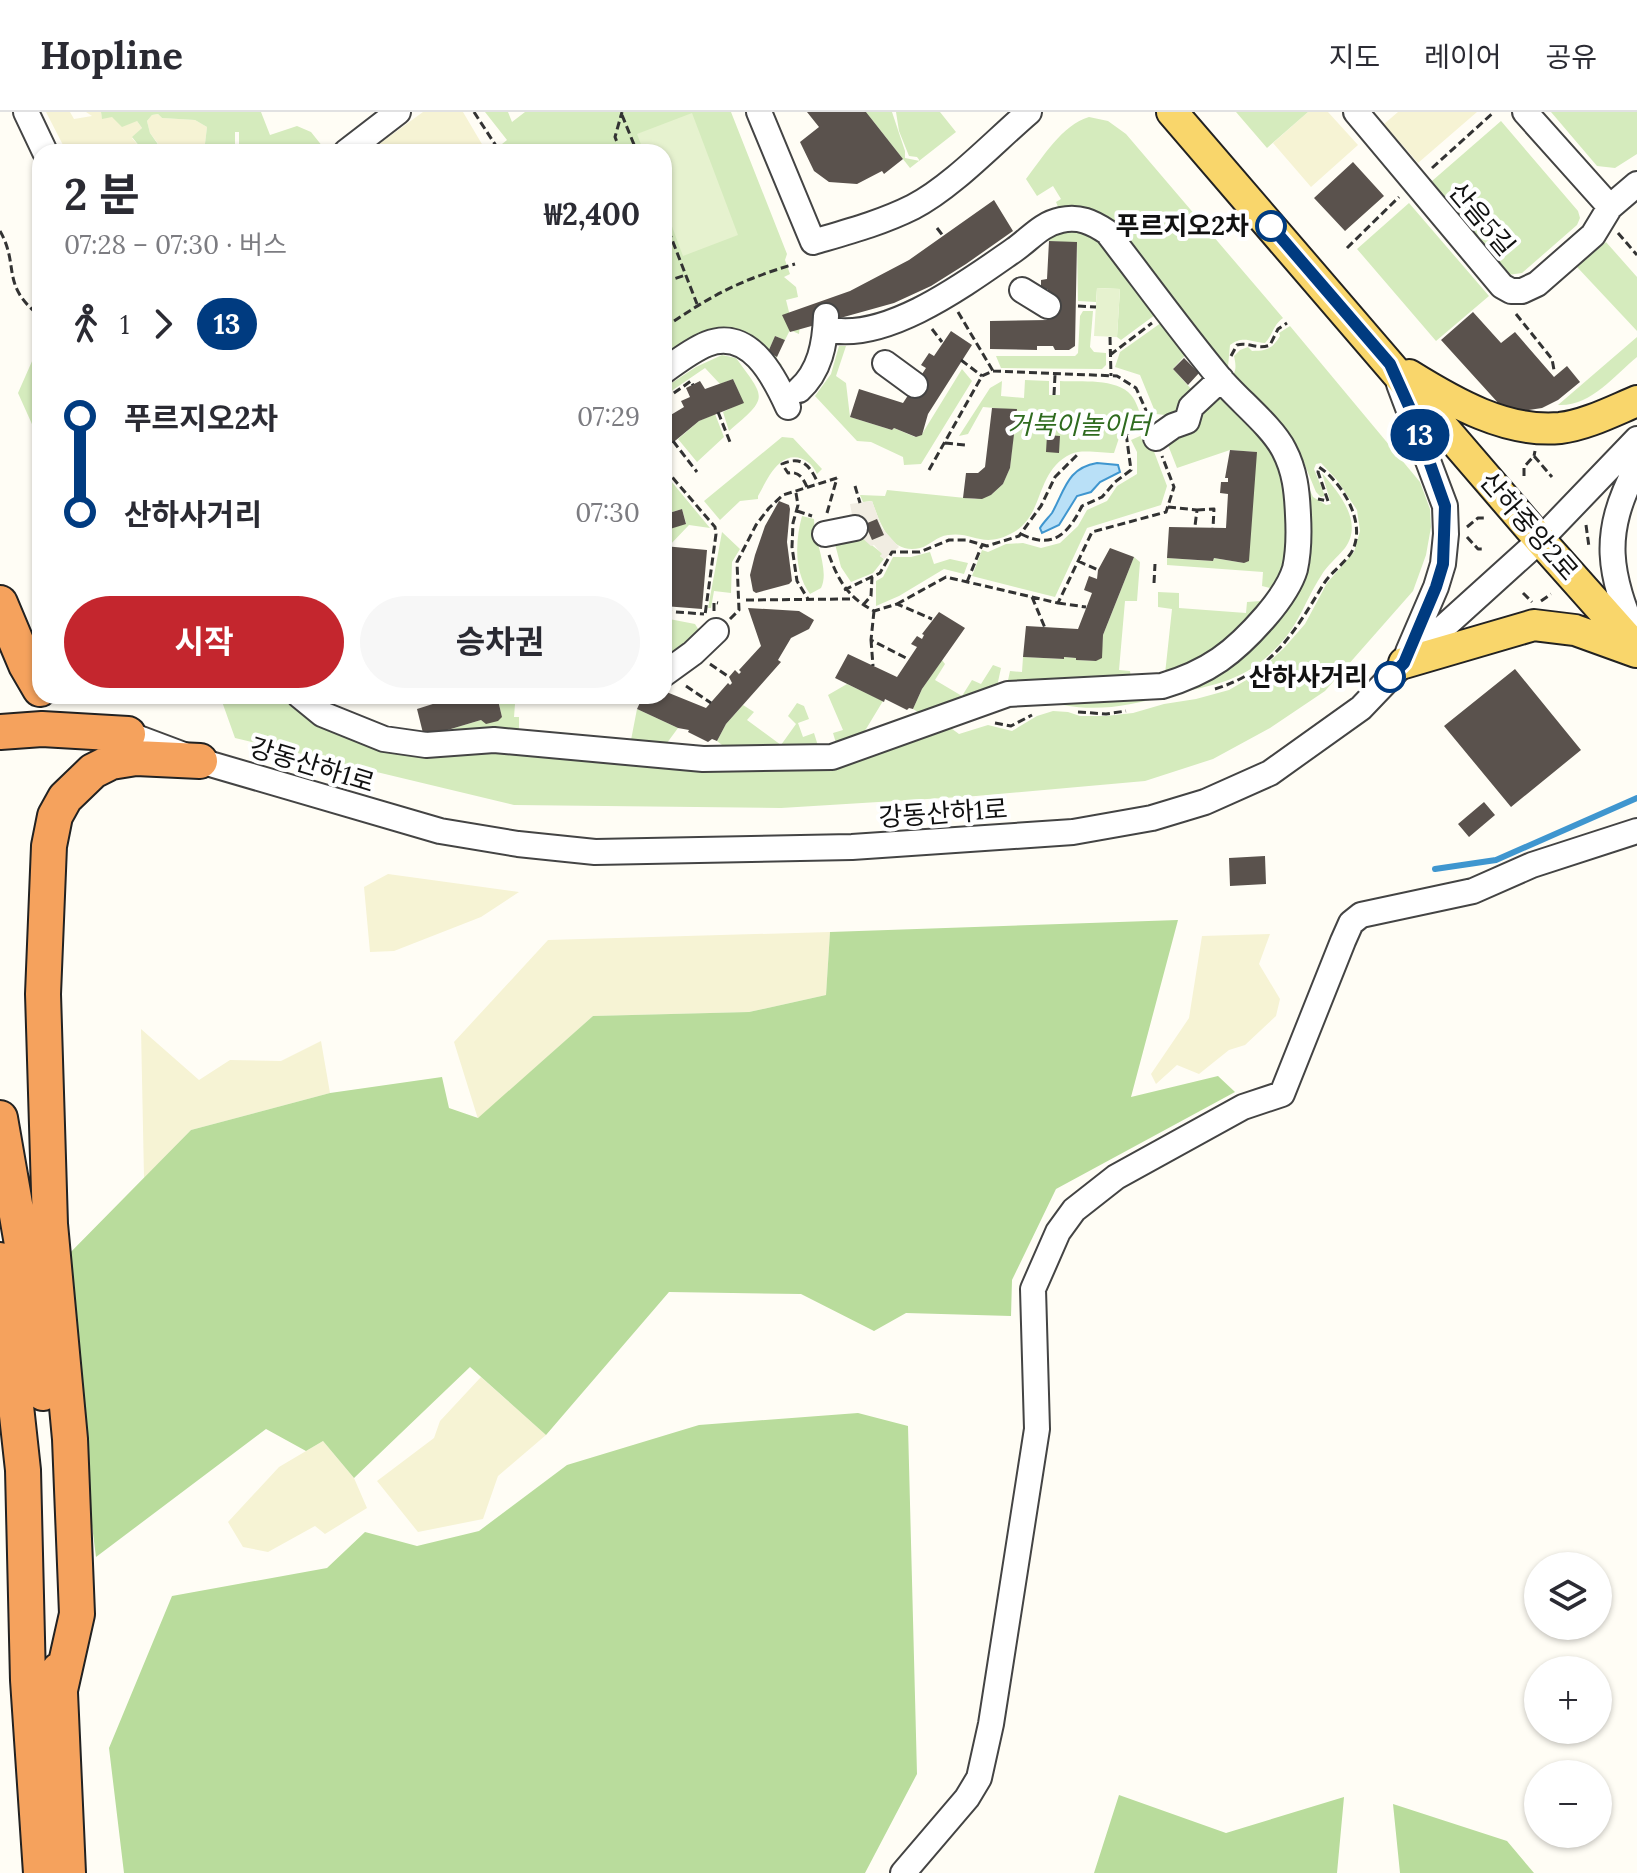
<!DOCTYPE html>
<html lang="ko">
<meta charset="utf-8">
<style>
:root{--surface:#fff;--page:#f7f7f7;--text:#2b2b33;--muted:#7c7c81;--line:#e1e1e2;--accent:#c4262e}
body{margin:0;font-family:Lora,"Noto Sans KR",serif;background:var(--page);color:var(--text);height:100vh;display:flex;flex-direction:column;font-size:30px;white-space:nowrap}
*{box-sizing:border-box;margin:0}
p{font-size:26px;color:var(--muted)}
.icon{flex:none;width:44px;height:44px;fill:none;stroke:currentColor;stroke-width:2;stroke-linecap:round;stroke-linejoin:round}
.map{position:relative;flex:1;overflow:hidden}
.details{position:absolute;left:32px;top:32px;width:640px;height:560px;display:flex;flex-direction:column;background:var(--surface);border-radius:24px;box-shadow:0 2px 6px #0004}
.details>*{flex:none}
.badge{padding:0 16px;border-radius:26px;font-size:28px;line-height:52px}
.tools{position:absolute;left:1524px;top:1440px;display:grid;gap:16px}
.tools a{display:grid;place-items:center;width:88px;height:88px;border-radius:50%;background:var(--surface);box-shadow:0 2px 6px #0004;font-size:40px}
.map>.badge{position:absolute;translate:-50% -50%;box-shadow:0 0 0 4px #fff}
.legs{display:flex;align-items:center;gap:12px;height:88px;padding:0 32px;font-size:26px}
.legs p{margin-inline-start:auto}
.headline{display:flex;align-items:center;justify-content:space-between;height:136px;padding:0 32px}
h1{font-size:44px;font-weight:700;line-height:60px}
.primary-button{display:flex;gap:16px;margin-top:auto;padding:16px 32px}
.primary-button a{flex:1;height:92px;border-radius:48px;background:var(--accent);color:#fff;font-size:32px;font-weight:700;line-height:92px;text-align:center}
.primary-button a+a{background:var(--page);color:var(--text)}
ul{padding:0 32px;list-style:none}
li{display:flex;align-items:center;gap:28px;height:96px;font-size:30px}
li i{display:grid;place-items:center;width:12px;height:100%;margin:0 10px;background:currentColor}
li i::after{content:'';width:20px;height:20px;margin:-10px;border:6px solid;border-radius:50%;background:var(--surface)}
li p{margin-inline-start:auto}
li:first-child i{background:linear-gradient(#0000 50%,currentColor 0)}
li:last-child i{background:linear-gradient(currentColor 50%,#0000 0)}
header{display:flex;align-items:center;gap:48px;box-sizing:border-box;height:112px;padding:0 40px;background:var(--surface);border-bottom:2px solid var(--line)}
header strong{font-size:38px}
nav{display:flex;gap:44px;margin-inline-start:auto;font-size:28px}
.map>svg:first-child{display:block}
</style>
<header>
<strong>Hopline</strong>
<nav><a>지도</a><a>레이어</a><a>공유</a></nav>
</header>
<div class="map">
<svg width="1637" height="1761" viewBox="0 0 1637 1761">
<rect width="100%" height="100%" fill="#fffdf5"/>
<path fill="#f6f3d4" d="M46 0H70L74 7 92 4 86 0H101L102 6 112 4 137 9 142 16 132 26 144 40H71L63 33Z
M423 0H463L486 39 368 40Z
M1308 0H1328L1358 33 1311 75 1273 31Z
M1398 0H1477L1418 51 1384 12Z
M158 2 162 6 195 8 207 15 204 40H157L162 37 150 21 147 9 152 3Z
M388 762 519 780 481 805 394 839 370 840 364 775Z
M830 820 826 883 749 900 593 904 478 1007 454 930 548 828Z
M1270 822 1259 852 1280 887 1276 904 1245 933 1229 938 1199 962 1177 953 1156 972 1151 962 1189 906 1202 824Z
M141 917 199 968 230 948 281 949 321 929 330 981 191 1018 144 1066Z
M481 1265 546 1323 498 1364 483 1407 418 1420 377 1369 434 1326 440 1309Z
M323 1329 354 1366 367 1396 325 1422 315 1414 268 1440 243 1435 228 1410 279 1355Z"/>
<path fill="#d5ebbd" d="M101 0H261L270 23 297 14 311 20 323 35 318 40H239V20H235V40H204L207 15 195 8 162 6 158 2 152 3 147 9 150 21 162 38 144 40 132 25 142 16 137 9 122 15 112 5 102 7Z
M485 0H508L512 10 525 0H731L787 142 785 148 790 162 784 165 796 175 798 185 786 188 790 204 801 202 799 222 790 218 785 228 775 224 768 240 777 245 776 247 782 253 778 255C728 200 721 209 664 247V40H492L507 28Z
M866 0H892L905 39V46L920 49 917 45 909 44 899 19 896 0H940L956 20 910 56Z
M1236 0H1308L1267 36Z
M1551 0H1637V42L1615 56 1597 54Z
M1089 5 1108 9 1126 22 1283 206C1273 213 1273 223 1265 231 1251 230 1243 223 1230 233L1228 255 1225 256 1108 108 1086 96 1059 97 1056 90 1061 87 1053 74 1037 84 1026 67C1043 45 1062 13 1089 5Z
M1501 9 1578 99 1580 106 1577 113 1522 161 1508 163 1432 69Z
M1409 91 1489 184 1436 229 1357 137Z
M1078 116 1101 127 1159 200 1121 228 1117 225 1120 177 1097 176 1096 190 1078 189 1077 131 1049 129 1044 125Z
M1606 130 1637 165V219L1577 155Z
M1083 199H1093L1090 235 1094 240 1106 241V253L1102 257 1001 256 996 244H1075L1078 241 1080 204Z
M1165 208 1188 240 1173 257 1192 278 1206 264 1209 267 1174 304 1156 302 1140 263 1115 255 1120 240Z
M1290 214 1420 370 1430 397 1431 415 1426 443 1413 479 1325 579 1270 616 1213 647 1145 669 976 684 781 696 514 693 235 626 220 584H285L315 610 500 636 742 657 857 650 944 611 959 622 988 613 1012 619 1037 604 1053 599 1068 600 1080 604H1106L1133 601 1164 592 1196 587 1229 578 1255 563 1284 536 1305 512 1327 471 1354 440 1360 419 1357 398 1337 368 1321 351 1316 352 1314 357 1325 384 1321 385 1316 380 1304 351 1230 266C1237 260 1236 253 1234 244L1240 238 1248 235 1252 239C1267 239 1272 237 1280 224L1279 221Z
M1637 225V245C1614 264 1590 295 1558 293Z
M40 231V330L18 281Z
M839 234H846L836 264 846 271 850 305 892 318 894 316 915 325 922 322 962 257 972 269 921 352 904 353 903 345 871 330 857 329 815 284 831 262Z
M722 243 736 246C766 287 769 285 729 319L723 300 743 290 733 267 720 272 705 256 664 284V276L696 255Z
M1025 268 1049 269V283H1060V269C1080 270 1117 266 1131 283 1137 290 1139 300 1143 308L1122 316 1124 318V326H1119L1114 341C1102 341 1081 337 1071 342 1035 359 1045 402 1014 420 982 438 974 419 948 423 937 424 929 434 920 436 890 443 880 411 872 389L863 390 860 383 885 384 887 378 975 387 991 383 1003 372 1010 356 1016 298 983 295 968 322 959 324 990 276 1002 269 1001 284 1024 286Z
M1224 281 1272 333 1287 377V446L1276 474 1270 476 1262 474 1263 460 1167 453V446L1213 449 1214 446 1244 451 1256 340 1230 338 1177 356 1166 328 1196 300Z
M715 302 724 325 697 350 678 327 699 309Z
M1147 321 1167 374 1161 393 1087 416 1055 485 972 464 982 438 988 440 1006 432 1023 431 1041 436 1060 431 1078 414 1087 398 1107 389 1117 374 1137 362V340L1131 328Z
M782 325 793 326 822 357 817 362C811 347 793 339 780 351 770 359 764 374 758 384V387L740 389 720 408 704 389Z
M1301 359 1313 385 1326 393 1331 392 1322 361C1339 381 1364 410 1345 436 1337 446 1327 453 1321 464 1306 487 1299 512 1280 532 1244 571 1214 572 1166 584 1131 593 1100 600 1063 593V584L1201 570 1234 553 1280 499Z
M666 363 710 416 689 413 668 435 664 434V422L670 420V417L686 411 682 397 666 402Z
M802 404 814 407C814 429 830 458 821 476L810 482C794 460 795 430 802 404Z
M722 420 740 437 732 450 731 481 714 479 711 496H708Z
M859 423 883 442 880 444 884 447 873 461 851 470 841 455 834 428Z
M930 440 934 452 950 447 968 451 964 462 944 457 899 484 876 494V469L883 465 893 445H911Z
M1134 445 1140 450 1137 489H1125L1119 558 1130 559 1131 566 1106 572 1084 565H1063L1052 572 1007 573 1010 559 1022 560 1023 545 1063 547 1064 545 1076 546 1077 548 1095 549 1101 546 1103 523Z
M1158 480 1179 481V496L1246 501 1247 490 1261 489 1265 491 1259 503 1201 548 1165 562 1172 497 1158 495Z
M664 506 695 512 700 520 664 557Z
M942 548 945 552 935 568 962 584 972 568 981 572 993 553 1001 556 996 579 926 605 913 597 922 577Z
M847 572 883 589 863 622 836 631 833 621 843 618 828 583Z
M497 584H524V592H515L514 605H519V620L424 625 481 608 486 611 502 605Z
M797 591 804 594 809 607 798 611 803 625 814 621 819 637H727L717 629 726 612 743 593 754 600 747 608 781 633 796 612 788 604Z
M637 597 678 616 664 635 631 628Z"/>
<path fill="#b9dc9c" d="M1178 808 1131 985 1218 964 1235 980 1056 1077 1012 1168 1011 1204 906 1201 874 1219 801 1182 669 1180 546 1323 470 1255 354 1366 323 1329 306 1339 266 1317 96 1445 59 1152 191 1018 330 981 442 965 449 996 478 1006 593 904 749 900 826 883 830 820Z
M858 1301 908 1314 917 1662 865 1761H124L109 1636 172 1484 327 1456 365 1420 417 1434 479 1419 567 1353 699 1313Z
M1119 1683 1226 1721 1344 1685 1337 1761H1094Z
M1393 1692 1507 1729 1534 1761H1400Z"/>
<path fill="#e6f2cf" d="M692 1 738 123 683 144 664 93V40H644L637 22Z
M1097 176 1120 177 1117 225 1094 224Z"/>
<path fill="#f1ede2" d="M872 389 882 416 899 435 884 447 880 444 882 442 874 433 871 434 859 423 853 408 850 392Z"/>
<path fill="#b9e0f7" stroke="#3f96cf" stroke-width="2" d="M1097 351 1118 353 1120 360 1100 370 1091 380 1077 384 1059 413 1042 421 1040 416C1043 411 1048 406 1052 401 1065 378 1067 356 1097 351Z"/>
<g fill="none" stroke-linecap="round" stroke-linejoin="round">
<path stroke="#3f96cf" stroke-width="6" d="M1435 757 1496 748 1637 686"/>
</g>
<path fill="#5a524d" d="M807 0H866L903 47 884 62 882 59 857 72 829 70 814 59 800 30 819 15Z
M1353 50 1384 84 1345 119 1314 86Z
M994 88 1013 119 966 152 931 174 894 191 790 220 782 203 850 179 909 148Z
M1049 129 1077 130 1075 234 1069 238H1055L1053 234H1037V238L990 237V209L1048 208V177H1041V168L1047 167Z
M1473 200 1501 231 1515 220 1554 265 1567 254 1580 270 1558 288 1542 296 1523 299 1500 293 1441 228Z
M951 219 972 233 928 302 922 323 916 325 894 316 892 318 850 305 859 277 903 291 926 256 921 253 929 241 934 244Z
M775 224 785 228 777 245 768 240Z
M1184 246 1199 261 1188 273 1173 257Z
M733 267 744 291 699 309 664 338V298L669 304 684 295 681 289 690 285 686 276 700 269 705 277Z
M992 296 1017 297 1010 356 1003 372 991 383 982 387 963 386 966 361H978L985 355Z
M1047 323 1060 324 1059 341 1046 340Z
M1230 338 1257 340 1249 449 1244 451 1214 446 1213 449 1167 446 1169 415 1226 416 1228 382 1220 381 1221 370H1228V366H1225Z
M779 389 789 393 790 397 787 430 792 469 789 472 756 481 753 479 750 463 755 443 765 414Z
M682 397 686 412 670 417 666 402Z
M877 407 884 423 872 428 865 412Z
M664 434 707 438 702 497 664 494Z
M1110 436 1134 445 1103 523 1102 546 1096 549 1076 548V546L1064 545V547L1023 545 1026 514 1078 517 1092 481 1084 478 1089 464 1097 467 1098 458Z
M748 496 799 499 814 508 809 517 791 526 778 548 781 550 726 612 717 629 712 627 708 630 688 620 689 618 678 616 637 597 643 584H664V579L706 596 728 571 730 573 732 571 729 565 735 558 739 562 741 560 739 558 761 534Z
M939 500 965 516 922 577 913 597 909 596 907 598 885 587 884 590 835 566 848 542 897 565 917 535 911 532 917 524 922 527 924 523 922 522Z
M1515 557 1581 638 1511 695 1444 614Z
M458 584H497L502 605 498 609 486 612 481 608 424 625 417 597Z
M1484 690 1495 703 1469 725 1458 712Z
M1265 744 1266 772 1230 774 1229 746Z"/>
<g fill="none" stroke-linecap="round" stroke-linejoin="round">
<defs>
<path id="minor" d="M26 0 45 40
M759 0 813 130C847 120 881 111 913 95 952 75 995 29 1029 0
M1356 0 1502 174 1511 179H1522L1537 172 1593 123 1610 95
M1525 0 1610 95 1637 72
M346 40 398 0
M1022 178 1048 194
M885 251 915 273
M664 259C678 249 692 238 707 232 749 215 774 264 788 295
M1399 272 1445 394 1446 422 1443 452 1436 475 1408 540
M799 278C820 259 825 232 826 204
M1156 326 1173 314 1187 309 1191 295 1221 267
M1637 354C1600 424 1609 460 1637 529
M825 422 855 416
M664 562 693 541 716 519
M300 584 322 602 384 627 426 633 494 628 703 647 832 645 1008 582 1162 574C1209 560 1234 541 1266 504 1277 491 1290 474 1295 457 1299 439 1299 421 1298 403 1297 379 1295 359 1284 338 1272 314 1237 287 1219 265 1180 218 1144 168 1107 120 1092 110 1079 104 1061 108 1041 112 1030 127 1014 138 968 170 885 232 826 217
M128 622 200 649 440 719 518 732 595 740 852 735 1073 720 1152 706 1205 690 1270 661 1361 596 1404 551 1540 428 1637 327
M903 1761 967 1686 979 1666 991 1612 1037 1317 1033 1177 1058 1120 1074 1098 1116 1065 1243 995 1282 982 1343 829 1351 811 1361 803 1473 779 1532 753 1637 719"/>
<path id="major" d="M1172 0 1540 428 1637 537
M1409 263C1454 291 1506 321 1560 316 1586 313 1613 299 1637 289
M1404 551 1534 513 1575 518 1636 540"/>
<path id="highway" d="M0 491 26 553 40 577
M0 620 42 617 128 622
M0 1006 41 1241 43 1281
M0 1148 23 1358 28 1568 41 1761
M59 1558 68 1761
M60 1578 77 1502 70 1327 50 1112 43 882 49 734 55 704 65 686 93 659 111 650 136 646 200 649"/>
</defs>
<use href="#minor" stroke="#444" stroke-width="28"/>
<use href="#major" stroke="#222" stroke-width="34"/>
<use href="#highway" stroke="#222" stroke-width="38"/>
<path stroke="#333" stroke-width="3" stroke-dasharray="8 4" stroke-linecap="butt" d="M474 0 500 40
M622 3 637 40
M621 40 615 25 622 0
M1432 56 1494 0
M664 107 697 192
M937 116 944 125
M0 119C20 154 0 173 40 204
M1618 121 1637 143
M1347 136 1399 85
M664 170 686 163
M1078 194 1096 195
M958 200 993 259
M1516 202 1552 247 1554 258
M664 216C710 184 740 168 795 152
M932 217 942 230
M1110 225 1111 264
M1110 243 1152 211
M1231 244 1237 233C1249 230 1258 238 1270 233L1278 217 1287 211
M961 248 982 264
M1054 283 1055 263
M664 288 691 269 693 273
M718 300 730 330
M1124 323 1139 316
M673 329 697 360
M945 331 965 333
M1534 344 1552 365
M664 358H666L715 415 716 422 705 503
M929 358 982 264 993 259 1117 264 1136 276 1150 307
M1524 364V355L1534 344 1535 339
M855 374 860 391
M807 375C803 366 799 359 788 361L782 352C802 343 810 354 818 371
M796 381 798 393 793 411 792 435 797 469 808 487
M1168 395 1197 398 1195 414
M1197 398 1214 397 1213 416
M797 399 812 404
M827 401 837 366
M1586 413 1589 435
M1467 415 1478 406H1484
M1021 422C1053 438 1068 422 1082 394L1102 385 1115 370 1131 358 1126 321
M1467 425 1478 437H1485
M829 443C839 470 848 485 874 499L897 492 932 507
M1078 449 1098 458
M967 470 982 433
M1154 471 1155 452
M844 478 880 461 892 440H920L949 428H966L987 434 1019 424 1041 394 1055 365 1079 341
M1523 481 1532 490
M1032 485 1045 516
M746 488 850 487
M1541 489 1551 482
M1058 491 1086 495
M897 492 946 465 1058 491 1092 420 1166 400 1174 375 1162 344
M863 493 871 484 872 465
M664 499 704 502
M714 499V490L718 491
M874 499 871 528 908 547
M730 507 739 498 737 450 756 413 769 396 783 383 837 366
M871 528 873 554
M710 552 729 565
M686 574 711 591
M1215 577C1271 560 1294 521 1323 473 1330 461 1343 453 1351 441 1368 413 1343 371 1319 355L1318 360 1328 389 1318 387
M438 584 441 590
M1078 600 1106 602 1126 599
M995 611 1011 614 1032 603"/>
<use href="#minor" stroke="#fff" stroke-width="24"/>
<use href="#major" stroke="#f9d66b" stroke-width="30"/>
<use href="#highway" stroke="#f5a25d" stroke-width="34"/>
</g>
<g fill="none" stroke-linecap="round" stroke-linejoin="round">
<defs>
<path id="line-1" d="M1271 114 1390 252 1412 301 1445 394 1443 452 1436 475 1404 551 1390 565"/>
</defs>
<use href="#line-1" stroke="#fff" stroke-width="18"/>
<use href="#line-1" stroke="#003b80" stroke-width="12"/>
</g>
<g fill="#fff" stroke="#003b80" stroke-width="4">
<circle cx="1271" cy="114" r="14"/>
<circle cx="1390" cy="565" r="14"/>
</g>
<g text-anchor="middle" stroke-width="8" stroke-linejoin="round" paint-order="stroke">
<g font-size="26" fill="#111" stroke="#fff">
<text transform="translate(1482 107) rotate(50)" y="9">산음5길</text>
<text transform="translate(1529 414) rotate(49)" y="9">산하중앙2로</text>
<text transform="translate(312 653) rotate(17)" y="9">강동산하1로</text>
<text transform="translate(943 701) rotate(-4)" y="9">강동산하1로</text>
</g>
<g font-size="26" font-weight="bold" fill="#111" stroke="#fff" text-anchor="end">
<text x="1249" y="123">푸르지오2차</text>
<text x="1368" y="574">산하사거리</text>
</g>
<g font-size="26" font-style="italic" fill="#2f6b1f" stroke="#fff">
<text x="1079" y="322">거북이놀이터</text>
</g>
</g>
</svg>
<div class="tools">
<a><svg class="icon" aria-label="layers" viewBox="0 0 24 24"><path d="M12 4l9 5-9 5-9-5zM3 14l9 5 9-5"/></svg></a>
<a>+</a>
<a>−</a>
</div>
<b class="badge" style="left:1420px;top:323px;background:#003b80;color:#fff">13</b>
<section class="details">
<div class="headline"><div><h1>2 분</h1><p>07:28 – 07:30 · 버스</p></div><b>₩2,400</b></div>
<div class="legs"><svg class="icon" aria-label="walk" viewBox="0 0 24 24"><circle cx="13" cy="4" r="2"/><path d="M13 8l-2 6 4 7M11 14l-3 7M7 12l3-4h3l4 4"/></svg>1<svg class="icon" aria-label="forward" viewBox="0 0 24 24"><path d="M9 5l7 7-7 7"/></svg><b class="badge" style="background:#003b80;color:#fff">13</b></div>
<ul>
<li><i style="color:#003b80"></i><b>푸르지오2차</b><p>07:29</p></li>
<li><i style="color:#003b80"></i><b>산하사거리</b><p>07:30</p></li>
</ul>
<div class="primary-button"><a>시작</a><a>승차권</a></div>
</section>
</div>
